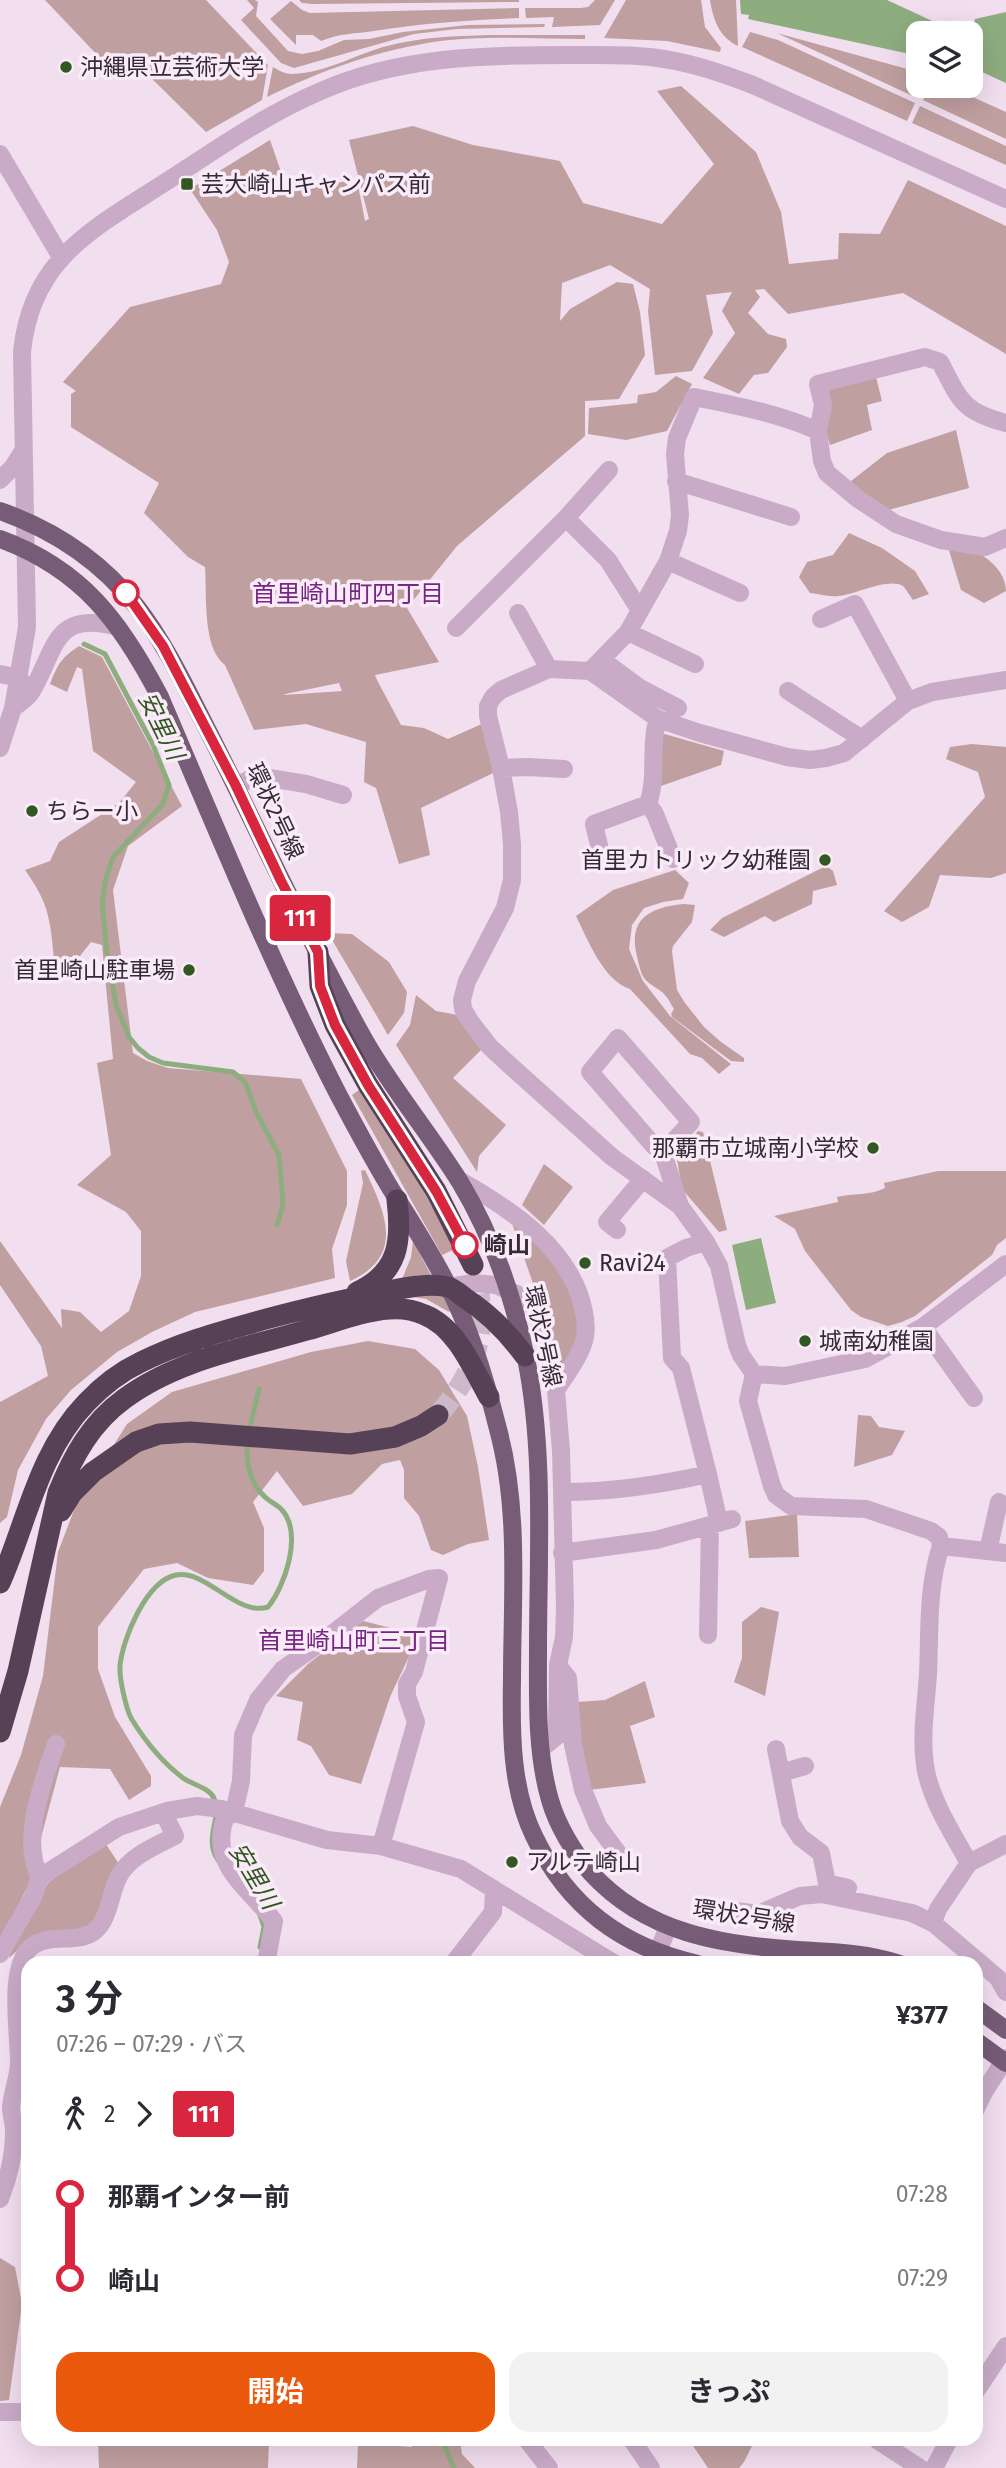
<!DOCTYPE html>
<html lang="ja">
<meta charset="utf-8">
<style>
:root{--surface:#fff;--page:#f2f2f3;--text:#2b2b33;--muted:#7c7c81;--accent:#ea580c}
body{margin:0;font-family:"Fira Sans","Noto Sans JP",sans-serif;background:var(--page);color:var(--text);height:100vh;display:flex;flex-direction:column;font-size:26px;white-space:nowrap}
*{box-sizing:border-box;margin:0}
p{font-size:23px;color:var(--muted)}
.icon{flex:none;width:38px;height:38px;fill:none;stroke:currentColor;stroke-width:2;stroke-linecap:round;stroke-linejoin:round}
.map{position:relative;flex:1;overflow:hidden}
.drawer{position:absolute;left:21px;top:1956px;width:962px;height:490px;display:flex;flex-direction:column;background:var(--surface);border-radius:21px;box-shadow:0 7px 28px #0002}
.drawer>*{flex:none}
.badge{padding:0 14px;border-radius:5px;font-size:24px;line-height:46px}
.buttons{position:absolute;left:906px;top:21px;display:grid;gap:14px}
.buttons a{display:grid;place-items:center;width:77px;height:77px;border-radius:14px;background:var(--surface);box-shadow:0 7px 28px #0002;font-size:35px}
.map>.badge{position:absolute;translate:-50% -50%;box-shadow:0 0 0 4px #fff}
.legs{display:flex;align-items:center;gap:10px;height:77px;padding:0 35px;font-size:23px}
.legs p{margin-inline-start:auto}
.overview{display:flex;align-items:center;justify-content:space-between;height:119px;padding:0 35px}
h1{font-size:38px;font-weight:700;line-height:52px}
.cta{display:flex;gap:14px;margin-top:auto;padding:14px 35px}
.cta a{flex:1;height:80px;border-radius:21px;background:var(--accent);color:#fff;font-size:28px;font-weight:700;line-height:80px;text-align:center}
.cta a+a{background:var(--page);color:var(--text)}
ul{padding:0 35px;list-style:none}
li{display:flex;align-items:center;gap:24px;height:84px;font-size:26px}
li i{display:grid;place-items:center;width:10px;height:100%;margin:0 9px;background:currentColor}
li i::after{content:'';width:18px;height:18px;margin:-9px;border:5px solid;border-radius:50%;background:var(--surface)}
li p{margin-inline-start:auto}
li:first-child i{background:linear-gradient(#0000 50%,currentColor 0)}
li:last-child i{background:linear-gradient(currentColor 50%,#0000 0)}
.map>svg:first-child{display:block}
</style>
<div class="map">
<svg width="1006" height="2468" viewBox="0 0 1006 2468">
<rect width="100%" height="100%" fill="#f1deef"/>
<path fill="#c09fa0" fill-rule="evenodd" d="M45 0H206L268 65 262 100 206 132 138 65 102 60Z
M247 0H255L258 2 256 16 288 51 302 54 318 51 344 40 369 39 403 32 468 25 545 24 544 27 457 29 414 34 294 68 281 63 241 20 254 8Z
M299 0H519V2L312 4 302 3Z
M595 0H615L600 25 552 27 554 17 526 18 525 8H581L588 7Z
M626 0H701L705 27 721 48 720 52 667 41 604 38Z
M710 0H736L738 46C719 37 713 19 710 0Z
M291 1 302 10 310 13 519 8V18C470 20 422 23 374 31 355 34 340 33 321 41L313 35H296V45L270 19Z
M750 32 778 40 915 103 907 121 742 47Z
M777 33 918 72 919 86H924L917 98Z
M490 35H585V39C537 39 487 35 440 41 378 50 322 70 267 97L273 67C280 71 284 74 293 74 325 73 357 54 387 46 421 37 455 36 490 35Z
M681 86 756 152 781 212 789 264 838 259 839 233 880 234 908 180 1006 226V354L903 293 788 314 764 289 755 290 760 297 748 313 768 334 786 339 787 347 768 373 754 375 739 394 703 378 735 333 722 311 732 292 706 295 713 333 692 371 655 375 648 311 650 289 610 265 562 283 560 321 570 309 617 282 633 284 640 312 645 355 619 399 585 401V436L457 546 407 608 439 662 375 675 377 680 401 725 424 728 448 739 484 723 493 773 421 808 430 855 399 864 376 788 364 782 366 742 306 724 254 730 225 665C202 648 207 595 205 567L188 557 144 513 159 483 71 427V394L76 391 63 382 130 307 221 284 229 262 217 230 190 189 270 140 287 189 357 180 365 221 369 219 349 140 413 126 473 145 560 161 583 203 662 224 714 164 657 91ZM339 683 342 691 284 695 285 694Z
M930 86H948L1006 112V139L923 100Z
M920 106 1006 146V165L912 123Z
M676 376 692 384 667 431 626 440 588 434 589 408 637 403 638 395 656 392Z
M876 377 882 401 867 405 872 430 830 445 825 427 829 386Z
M956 430 969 488 885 511 846 485 887 453Z
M849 533 882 548 915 571 929 594 913 600C910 596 906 589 903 586 888 577 855 595 838 596 829 597 819 594 810 593L799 577 807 562 833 555Z
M948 547C957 549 968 549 976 552 991 559 1006 574 1006 591L984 603 961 590Z
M79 646 102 657 182 806 128 846 113 890 133 1053 147 1061 168 1068 301 1079 347 1171V1205L332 1249 335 1278 195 1312 152 1332 117 1352 71 1390 46 1419 18 1470 7 1517 0 1523V1402L48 1376 41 1346 0 1285V1241L62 1328 61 1309 80 1312 101 1332 129 1311 141 1276V1231L126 1212 77 1185 111 1155 97 1063 113 1059 102 945 91 942 80 956 54 959C50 918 49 904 25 870L50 861 59 842 119 803 136 782 93 751 82 669 77 667 67 692 50 684C58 664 61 658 79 646Z
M661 733 724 751 721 765 661 786Z
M972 744 1006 747V873L991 878 940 875 929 907 902 922 884 911 985 797 978 772 946 759 950 747Z
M826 866 833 871 837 885 813 891 812 904 774 922 765 916 724 937 710 930 722 918Z
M675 870 689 883 683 899 663 902 644 908 632 925 629 949 643 981 670 1016 731 1064 719 1074 702 1058 690 1054 630 989C603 980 588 940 576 916L613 890Z
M684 904 695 905 692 922 673 946 672 951 677 990 685 1003 704 1027 721 1042 744 1058V1062L731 1061 672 1017 671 1014 674 1009C671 1005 669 999 665 995 660 989 649 985 644 978 640 972 638 960 636 952 629 916 654 907 684 904Z
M328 933 352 934 389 962 407 992 404 1013 388 1035Z
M416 995 436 1011 458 1015 482 1049 453 1078 506 1125 479 1156 477 1172 396 1045 410 1025Z
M363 1087 415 1169 457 1248 442 1255 352 1095Z
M698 1131 703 1132 727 1230 719 1232 682 1189 677 1159Z
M544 1164 573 1187 544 1225 522 1205Z
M365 1170C385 1212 406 1256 350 1281L346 1261 363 1183 361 1171Z
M938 1171H1006V1238L997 1245 992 1255 915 1316 902 1322 888 1326 861 1317 851 1310 805 1251 795 1229 774 1216 838 1202 837 1197C854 1193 869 1196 885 1188L884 1183Z
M512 1223 543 1250 561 1273 584 1324 563 1370Z
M413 1241 431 1275H418L401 1282 411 1257Z
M442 1293 451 1309 449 1312 426 1299 400 1295Z
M368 1341 415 1349 439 1370 467 1416 478 1467 489 1540 468 1544 443 1555 431 1550 419 1516 404 1498V1470L400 1460 382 1464 352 1494 303 1506 277 1471 253 1502 264 1528V1571L253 1585 208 1578 177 1563 144 1569 98 1627V1669L115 1717 151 1776V1786L129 1800 110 1769 60 1767 28 1886 0 1941V1807L21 1755 43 1676 58 1552 76 1505 127 1424 172 1392 311 1352Z
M858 1415 871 1416 879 1427 905 1431 892 1455 854 1467Z
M797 1514 799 1557 749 1558 745 1521Z
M761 1607 779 1612 765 1696 734 1682 742 1658V1622Z
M363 1621 419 1635 390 1697 361 1784 329 1775 311 1746 297 1740 303 1702 276 1696 308 1664Z
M645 1681 655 1717 630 1726 646 1783 589 1790 580 1761 577 1702 605 1700Z
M104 1841 119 1864 92 1929 19 1949 9 1958 13 1941 48 1883Z
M0 2258 15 2267 22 2304 9 2400 0 2401Z
M98 2440H269L268 2468H99Z
M412 2440H460L462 2454 475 2468H357L358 2443 412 2447Z
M689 2440H755L744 2462 739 2468H708Z"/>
<path fill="#8ead7f" d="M740 0H887L941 25 939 33H919V56L748 19 749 15 741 14Z
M1006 12V83L971 67V33H953L955 26 973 29 975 19Z
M761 1238 776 1303 746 1310 732 1245Z"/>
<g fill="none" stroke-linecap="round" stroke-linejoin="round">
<path stroke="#8ead7f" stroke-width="5" d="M84 644 105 654 153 745 169 785 163 804 113 857 106 878 102 902 107 953 116 1005 129 1037 138 1048 149 1057 163 1063 233 1072 245 1082 256 1112 279 1155 283 1204 277 1225
M249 1432 259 1389
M218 1860C203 1839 223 1816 214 1798 208 1787 193 1785 183 1778 162 1762 145 1741 131 1718 126 1708 119 1678 120 1666 122 1640 146 1581 176 1575 206 1569 237 1617 268 1607 285 1586 303 1534 282 1510 278 1505 270 1502 265 1497 250 1484 245 1461 248 1442
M260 1915 264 1927 260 1947
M442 2440 454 2468"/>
<path stroke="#ccbaca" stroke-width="21" stroke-dasharray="21 10" stroke-linecap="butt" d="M438 1415C470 1379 486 1342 479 1294"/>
<path stroke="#c9abc7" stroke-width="18" d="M0 154 61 257
M818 431 823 405 818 384 925 357 940 362C960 400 962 412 1006 423
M0 480 13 467 23 451
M676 481 791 517
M566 518 609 470
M668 561 740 593
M518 613 549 669
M821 619 855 604 908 701
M456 628 566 518 608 560 639 609
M628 632 695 664
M602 660 640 688 678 708
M590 671 628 632 668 561 678 531 680 515 675 454 677 438 694 397C737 406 778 413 818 431L822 461 827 473 858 499 896 524 941 540 985 547 1006 538
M0 674 20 678
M1006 680 932 692 908 701 844 753 826 758 810 760 787 757 700 733 658 719 590 671 549 669 501 690 493 697 488 706V716L501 768 509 812 512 844V880L505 908 467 981 462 1000 463 1009 470 1021 490 1047 514 1069 612 1157 680 1206 706 1242 719 1266 737 1345 741 1355 754 1374 785 1376 865 1359 923 1327 1006 1264
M788 691 862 739
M13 708C19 704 26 699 30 694 57 651 51 609 118 627
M658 719C649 746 658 776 648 804L655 814 673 859
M0 748 13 708 27 627 22 352C31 260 91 230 161 185 213 152 264 115 321 91 400 56 486 55 571 55 597 55 624 54 650 57 686 61 719 72 753 85L1006 199
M501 768 528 767 564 769
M236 786 257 776 306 784 343 795
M602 858 594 824 648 804
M663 1153 691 1122 618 1038 590 1072 654 1146 663 1153 680 1206
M459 1180C511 1209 572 1249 584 1312 586 1322 587 1334 583 1344 578 1360 565 1376 556 1390
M617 1230 607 1222 643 1179
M449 1287 474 1283 496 1285 528 1299 537 1313 548 1348 556 1390 561 1451 565 1607 564 1637 558 1665 557 1736 541 1749
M923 1327 974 1398
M754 1374 748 1401 772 1486 776 1495 791 1506 866 1509 931 1531 939 1537 941 1546 1006 1553
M708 1474 719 1523
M562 1492C611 1492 660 1485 708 1474L681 1368 672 1358 667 1258 686 1248 706 1242
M941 1546C927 1588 930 1631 928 1674 926 1705 920 1740 926 1771 933 1804 953 1834 969 1863
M988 1551 999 1502
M562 1553 656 1540 732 1519
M708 1635 710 1525
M560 1668 568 1678 573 1745 583 1790 598 1826 621 1857
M776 1749 790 1821 800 1837 821 1853 827 1883 848 1888
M781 1773 805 1766
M228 1811C205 1862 245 1884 274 1921L266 1964
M234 1812 241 1781 243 1735 258 1700 283 1669 323 1641 378 1598 429 1579 439 1578 414 1672 407 1684V1696L416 1722 381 1846
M1006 1844 969 1863 938 1909 933 1923 998 1978 1006 1992
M40 1877C20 1840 43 1781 56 1744
M736 1911 758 1914 800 1896 822 1894 912 1913 933 1923
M0 1954 33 1897 40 1877 119 1827 167 1811 197 1806 221 1809 327 1840 381 1846 461 1869 615 1964
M453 1964 493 1912 494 1889
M653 1964 668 1927
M976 2109 984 2092 1006 2058
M0 2199C9 2177 14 2155 14 2131 14 2124 12 2117 11 2110 11 2094 19 2078 19 2062 19 2032 8 1969 30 1948 49 1931 78 1946 96 1930 110 1916 110 1893 119 1876 130 1856 155 1846 175 1836L167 1820V1811
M976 2391 1006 2346
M0 2412H28
M527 2440 549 2468
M632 2440 651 2468
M877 2440 920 2468
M934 2468 949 2440"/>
<path stroke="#775c78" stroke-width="18" d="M0 511C54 530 101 561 137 607 164 642 183 682 203 721 242 797 277 874 316 949 332 980 348 1011 365 1041 393 1090 430 1134 460 1182 493 1237 513 1295 526 1358 545 1452 538 1554 538 1650 538 1699 536 1752 550 1800 557 1825 574 1853 591 1873 646 1933 721 1945 798 1950 832 1952 867 1953 900 1964
M0 539C82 569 121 622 160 697 217 830 271 963 337 1092 356 1128 375 1164 397 1199 415 1228 433 1256 448 1286 471 1330 486 1381 498 1429 520 1510 512 1597 512 1680 511 1732 511 1789 534 1836 568 1907 622 1947 698 1964
M976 2008 1006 2030
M976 2041 1006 2063"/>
<path stroke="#564157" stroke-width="21" d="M318 952 320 986 335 1025 368 1085 436 1191 473 1265
M357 1292C399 1273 402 1241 397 1200
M61 1511 72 1493 93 1472 136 1442 159 1434 190 1432 350 1444 395 1437 421 1426 438 1415
M0 1583C27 1522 38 1453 86 1403 102 1386 120 1372 141 1362 181 1342 223 1331 266 1319 304 1309 341 1300 379 1293 400 1289 426 1282 448 1287 453 1288 460 1294 465 1298 490 1314 508 1333 525 1356
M0 1732 18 1671 58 1493C73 1456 91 1423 124 1399 176 1360 245 1348 307 1330 333 1323 361 1311 389 1309 401 1308 414 1310 425 1315 457 1328 473 1369 489 1397"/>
</g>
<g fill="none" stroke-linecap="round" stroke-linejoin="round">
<defs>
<path id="line-1" d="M126 593 163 646 236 786 281 881 318 952 320 986 335 1025 368 1085 436 1191 465 1245"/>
</defs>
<use href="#line-1" stroke="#fff" stroke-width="16"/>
<use href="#line-1" stroke="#d7263d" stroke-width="10"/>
</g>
<g fill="#325721" stroke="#f9ebf7" stroke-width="2.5">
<circle cx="66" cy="67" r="7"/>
<rect x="180" y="177" width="14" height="14" rx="3.5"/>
<circle cx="32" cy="811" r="7"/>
<circle cx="825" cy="860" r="7"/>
<circle cx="189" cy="970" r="7"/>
<circle cx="873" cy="1148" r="7"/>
<circle cx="585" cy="1263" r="7"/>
<circle cx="805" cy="1341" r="7"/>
<circle cx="512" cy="1862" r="7"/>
</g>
<g fill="#fff" stroke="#d7263d" stroke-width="3.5">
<circle cx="126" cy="593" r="12"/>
<circle cx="465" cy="1245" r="12"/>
</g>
<g text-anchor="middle" stroke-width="7" stroke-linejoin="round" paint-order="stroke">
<g font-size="23" fill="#362a37" stroke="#f9ebf7" text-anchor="start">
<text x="80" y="75">沖縄県立芸術大学</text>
<text x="201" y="192">芸大崎山キャンパス前</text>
<text x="46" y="819">ちらー小</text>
<text x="811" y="868" text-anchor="end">首里カトリック幼稚園</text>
<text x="175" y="978" text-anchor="end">首里崎山駐車場</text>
<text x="859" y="1156" text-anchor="end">那覇市立城南小学校</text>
<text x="599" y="1271">Ravi24</text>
<text x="819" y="1349">城南幼稚園</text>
<text x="526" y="1870">アルテ崎山</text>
</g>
<g font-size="23" fill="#362a37" stroke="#f9ebf7">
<text transform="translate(275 811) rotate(65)" y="8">環状2号線</text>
<text transform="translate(543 1336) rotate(78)" y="8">環状2号線</text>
<text transform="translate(744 1916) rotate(9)" y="8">環状2号線</text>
</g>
<g font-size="23" font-weight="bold" fill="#362a37" stroke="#f9ebf7" text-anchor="start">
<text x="484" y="1253">崎山</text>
</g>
<g font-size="24" fill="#752782" stroke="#f9ebf7">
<text x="348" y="602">首里崎山町四丁目</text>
<text x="354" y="1649">首里崎山町三丁目</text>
</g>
<g font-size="24" font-style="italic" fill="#325721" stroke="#f9ebf7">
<text transform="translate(161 726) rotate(64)" y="8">安里川</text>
<text transform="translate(254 1876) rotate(59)" y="8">安里川</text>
</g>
</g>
</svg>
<div class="buttons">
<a><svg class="icon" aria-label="layers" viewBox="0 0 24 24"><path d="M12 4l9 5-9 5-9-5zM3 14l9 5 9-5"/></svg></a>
</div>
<b class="badge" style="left:300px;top:918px;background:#d7263d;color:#fff">111</b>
<section class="drawer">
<div class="overview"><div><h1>3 分</h1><p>07:26 – 07:29 · バス</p></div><b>¥377</b></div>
<div class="legs"><svg class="icon" aria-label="walk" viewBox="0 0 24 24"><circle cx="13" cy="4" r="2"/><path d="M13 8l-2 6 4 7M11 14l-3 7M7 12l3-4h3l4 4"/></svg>2<svg class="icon" aria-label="forward" viewBox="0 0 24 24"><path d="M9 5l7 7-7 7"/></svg><b class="badge" style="background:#d7263d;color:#fff">111</b></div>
<ul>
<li><i style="color:#d7263d"></i><b>那覇インター前</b><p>07:28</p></li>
<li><i style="color:#d7263d"></i><b>崎山</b><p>07:29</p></li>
</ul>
<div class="cta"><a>開始</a><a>きっぷ</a></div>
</section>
</div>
